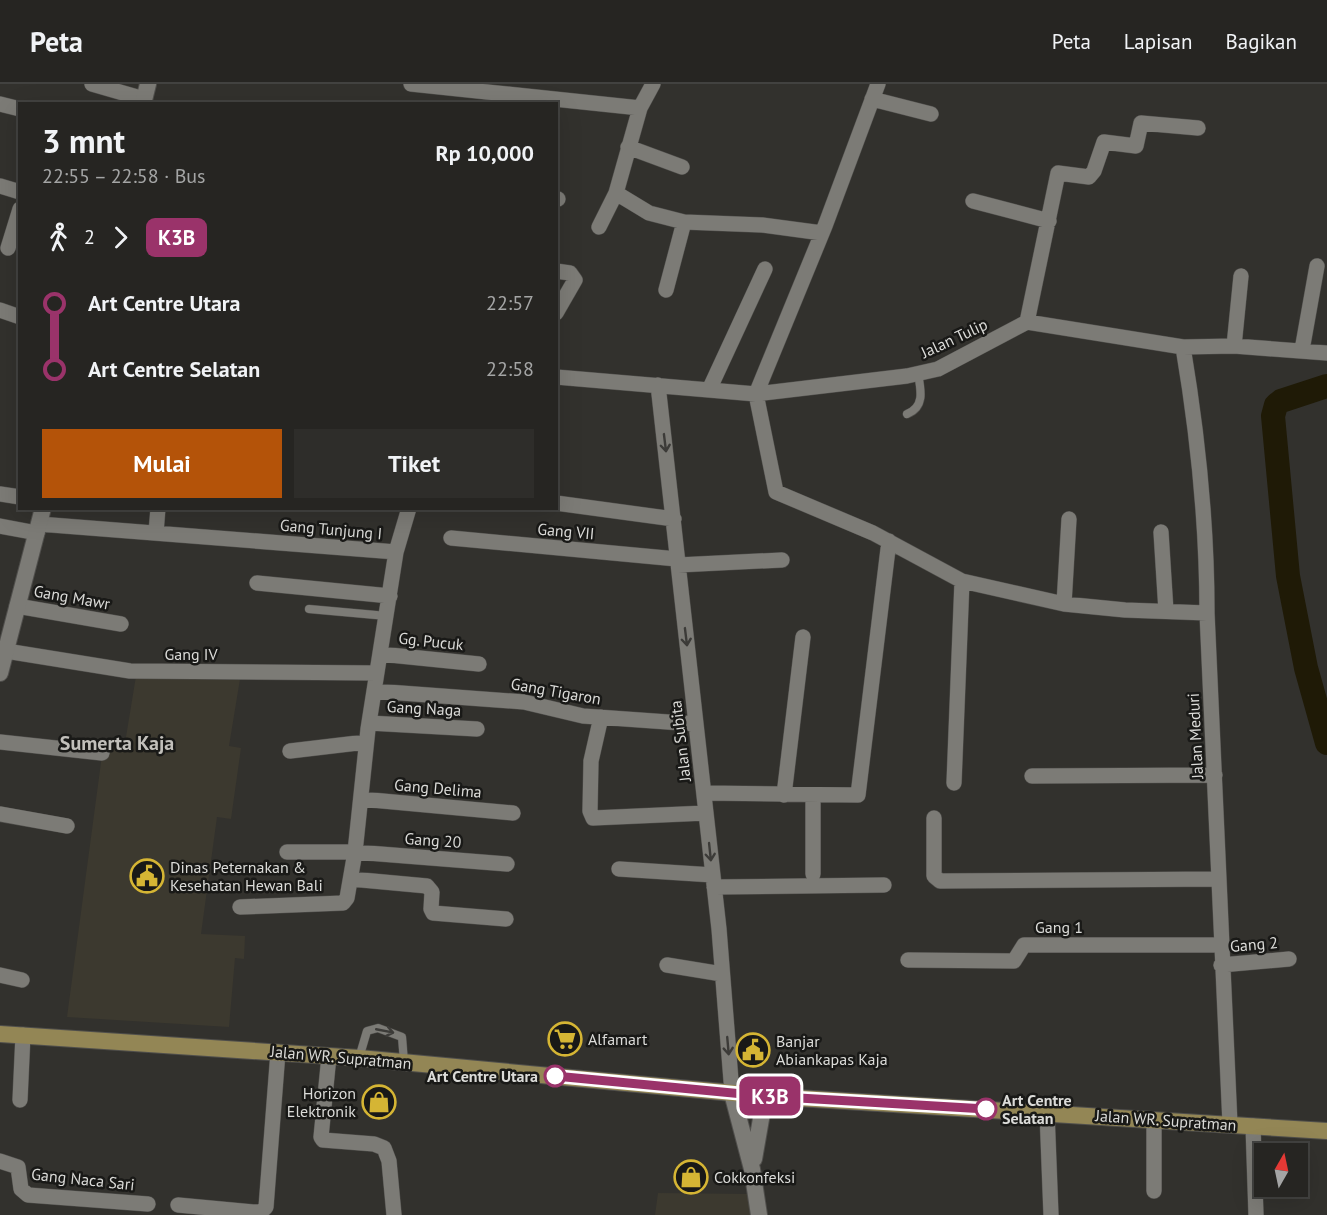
<!DOCTYPE html>
<html lang="id">
<meta charset="utf-8">
<style>
:root{--surface:#262522;--page:#2e2d2a;--text:#f1f3f6;--muted:#a4a5a5;--line:#424240;--accent:#b45309}
body{margin:0;font-family:"PT Sans",sans-serif;background:var(--page);color:var(--text);height:100vh;display:flex;flex-direction:column;font-size:22px;white-space:nowrap}
*{box-sizing:border-box;margin:0}
p{font-size:20px;color:var(--muted)}
.icon{flex:none;width:33px;height:33px;fill:none;stroke:currentColor;stroke-width:2;stroke-linecap:round;stroke-linejoin:round}
.map{position:relative;flex:1;overflow:hidden}
.details{position:absolute;left:18px;top:18px;width:540px;height:408px;display:flex;flex-direction:column;background:var(--surface);border-radius:0px;box-shadow:0 6px 24px #0002,0 0 0 2px var(--line)}
.details>*{flex:none}
.badge{padding:0 12px;border-radius:9px;font-size:21px;line-height:39px}
.needle{width:39px;rotate:9deg}
.fabs{position:absolute;left:1254px;top:1059px;display:grid;gap:12px}
.fabs a{display:grid;place-items:center;width:54px;height:54px;border-radius:0px;background:var(--surface);box-shadow:0 6px 24px #0002,0 0 0 2px var(--line);font-size:30px}
.map>.badge{position:absolute;translate:-50% -50%;box-shadow:0 0 0 3px #fff}
.legs{display:flex;align-items:center;gap:9px;height:66px;padding:0 24px;font-size:20px}
.legs p{margin-inline-start:auto}
.head{display:flex;align-items:center;justify-content:space-between;height:102px;padding:0 24px}
h1{font-size:33px;font-weight:700;line-height:45px}
.action{display:flex;gap:12px;margin-top:auto;padding:12px 24px}
.action a{flex:1;height:69px;border-radius:0px;background:var(--accent);color:#fff;font-size:24px;font-weight:700;line-height:69px;text-align:center}
.action a+a{background:var(--page);color:var(--text)}
ul{padding:0 24px;list-style:none}
li{display:flex;align-items:center;gap:21px;height:66px;font-size:22px}
li i{display:grid;place-items:center;width:9px;height:100%;margin:0 8px;background:currentColor}
li i::after{content:'';width:15px;height:15px;margin:-8px;border:4px solid;border-radius:50%;background:var(--surface)}
li p{margin-inline-start:auto}
li:first-child i{background:linear-gradient(#0000 50%,currentColor 0)}
li:last-child i{background:linear-gradient(currentColor 50%,#0000 0)}
header{display:flex;align-items:center;gap:36px;box-sizing:border-box;height:84px;padding:0 30px;background:var(--surface);border-bottom:2px solid var(--line)}
header strong{font-size:28px}
nav{display:flex;gap:33px;margin-inline-start:auto;font-size:21px}
.map>svg:first-child{display:block}
</style>
<header>
<strong>Peta</strong>
<nav><a>Peta</a><a>Lapisan</a><a>Bagikan</a></nav>
</header>
<div class="map">
<svg width="1327" height="1131" viewBox="0 0 1327 1131">
<rect width="100%" height="100%" fill="#32312d"/>
<path fill="#3c392f" d="M242 583 229 662 241 664 231 735 217 733 201 850 245 852 244 875 235 874 229 943 67 933 104 656 125 659 137 586Z
M658 1109 749 1110 751 1131H655Z"/>
<g fill="none" stroke-linecap="round" stroke-linejoin="round">
<path stroke="#1f1a06" stroke-width="24" d="M1327 302 1281 317 1276 321 1273 332 1288 492 1306 584 1327 659"/>
<defs>
<path id="service" d="M907 330C925 323 921 306 918 290
M309 525 387 532
M359 974 367 947 378 944 402 953 404 978"/>
<path id="minor" d="M92 0 144 15
M411 0 640 24
M878 0 825 142 756 310 776 408 873 449 962 497 1064 520 1125 526 1207 529
M872 15 931 30
M0 20 20 25
M628 63 682 83
M0 102 20 108
M616 109 649 129 684 138 762 141 822 149
M556 115H558
M973 117 1049 137
M599 143 616 109 640 24 653 0
M8 164 20 125
M556 187 570 189 575 196 556 229
M666 206 684 138
M0 226 20 233
M1027 238 1058 89 1089 93 1094 87 1104 58 1136 62 1141 39 1198 44
M1234 262 1241 192
M1183 263C1198 352 1207 439 1207 529L1230 1040
M1302 266 1317 182
M556 293 756 310 907 292 938 285 1027 238 1183 263 1234 262 1327 269
M658 301 719 845 732 1009
M709 306 765 185
M0 410 20 413
M556 419 674 435
M39 440 396 468
M0 442 37 449
M1161 448 1166 527
M156 449 158 424
M451 454 677 475
M678 481 782 476
M257 499 390 512
M1064 520 1069 435
M17 522 121 540
M6 567 130 587 377 589
M380 570 479 580
M374 607 524 618 583 632 696 640
M601 633 591 677 590 727 593 734 706 729
M369 639 477 645
M0 658 102 669
M290 667 366 658
M1032 692 1215 691
M954 699 962 497
M704 709 858 711 889 457
M784 711 803 553
M361 715 513 729
M0 730 67 742
M934 734V792L940 797 1219 795
M287 768H355L507 780
M619 785 713 791
M813 790V712
M351 795 427 802 432 808 431 825 433 829 506 835
M714 803 884 801
M240 823 343 819 347 814 355 768 368 645 396 468 409 424
M908 876 1014 877 1024 861H1220
M667 881 722 890
M1221 881 1289 875
M0 891 22 896
M329 972 321 1053 323 1056 374 1060 384 1064 389 1077 394 1131
M20 1016 23 951
M1047 1028 1051 1131
M1253 1042 1256 1131
M0 1077 18 1083 21 1105 28 1111 148 1120
M1154 1107V1036
M178 1121 253 1128H261L266 1123 278 968"/>
<path id="tertiary" d="M143 20 148 0
M0 589 43 424
M732 1009 752 1085 759 1131
M754 1075 765 1012"/>
<path id="primary" d="M0 950 359 974 765 1012 1327 1047"/>
</defs>
<use href="#service" stroke="#504f4c" stroke-width="9"/>
<use href="#minor" stroke="#504f4c" stroke-width="16"/>
<use href="#tertiary" stroke="#504f4c" stroke-width="18"/>
<use href="#primary" stroke="#504f4c" stroke-width="18"/>
<use href="#service" stroke="#7c7b76" stroke-width="8"/>
<use href="#minor" stroke="#7c7b76" stroke-width="15"/>
<use href="#tertiary" stroke="#7c7b76" stroke-width="16"/>
<use href="#primary" stroke="#938655" stroke-width="16"/>
</g>
<defs><path id="oneway-shaft" d="M-6 0H5M1.5-3L5.5 0L1.5 3" fill="none" stroke-width="1.6" stroke-linecap="round" stroke-linejoin="round" transform="scale(1.5)"/></defs>
<g stroke="#3c3b38">
<use href="#oneway-shaft" transform="translate(665 359) rotate(83)"/>
<use href="#oneway-shaft" transform="translate(686 553) rotate(83)"/>
<use href="#oneway-shaft" transform="translate(710 768) rotate(84)"/>
<use href="#oneway-shaft" transform="translate(385 947) rotate(11)"/>
<use href="#oneway-shaft" transform="translate(728 962) rotate(85)"/>
</g>
<g fill="none" stroke-linecap="round" stroke-linejoin="round">
<defs>
<path id="line-1" d="M555 992 765 1012 986 1025"/>
</defs>
<use href="#line-1" stroke="#fff" stroke-width="14"/>
<use href="#line-1" stroke="#9a336a" stroke-width="9"/>
</g>
<defs>
<symbol id="civic-ring" viewBox="-11 -11 22 22"><circle r="9.5" fill="#191917" stroke="#d5b534" stroke-width="1.5"/><path d="M-.6-6.5H3V-4.5H.6V-3L4-1V1h2V6H-6V1h2V-1L-.6-3ZM-1.2 2.5V6h2.4V2.5Z" fill="#d5b534"/></symbol>
<symbol id="supermarket-ring" viewBox="-11 -11 22 22"><circle r="9.5" fill="#191917" stroke="#d5b534" stroke-width="1.5"/><path d="M-6-5.5h2.5l.6 2H6L4.5 2H-2.5L-4.4-4H-6ZM-1.5 3.2a1.3 1.3 0 1 0 .1 0ZM3 3.2a1.3 1.3 0 1 0 .1 0Z" fill="#d5b534"/></symbol>
<symbol id="shop-ring" viewBox="-11 -11 22 22"><circle r="9.5" fill="#191917" stroke="#d5b534" stroke-width="1.5"/><path d="M-5-2.5h2.3a2.7 3.5 0 0 1 5.4 0H5L5.5 6h-11ZM-1.5-2.5h3a1.5 2.3 0 0 0-3 0Z" fill="#d5b534"/></symbol>
</defs>
<g fill-rule="evenodd">
<use href="#civic-ring" x="128" y="773" width="38" height="38"/>
<use href="#supermarket-ring" x="546" y="936" width="38" height="38"/>
<use href="#civic-ring" x="734" y="947" width="38" height="38"/>
<use href="#shop-ring" x="360" y="999" width="38" height="38"/>
<use href="#shop-ring" x="672" y="1074" width="38" height="38"/>
</g>
<g fill="#fff" stroke="#9a336a" stroke-width="3">
<circle cx="555" cy="992" r="10"/>
<circle cx="986" cy="1025" r="10"/>
</g>
<g text-anchor="middle" stroke-width="5" stroke-linejoin="round" paint-order="stroke">
<g font-size="16" fill="#dbdbd8" stroke="#191917">
<text transform="translate(954 254) rotate(-25)" y="6">Jalan Tulip</text>
<text transform="translate(331 445) rotate(5)" y="6">Gang Tunjung I</text>
<text transform="translate(566 447) rotate(5)" y="6">Gang VII</text>
<text transform="translate(72 513) rotate(10)" y="6">Gang Mawr</text>
<text transform="translate(431 557) rotate(6)" y="6">Gg. Pucuk</text>
<text x="191" y="576">Gang IV</text>
<text transform="translate(556 607) rotate(10)" y="6">Gang Tigaron</text>
<text transform="translate(424 624) rotate(3)" y="6">Gang Naga</text>
<text transform="translate(1195 652) rotate(-93)" y="6">Jalan Meduri</text>
<text transform="translate(680 657) rotate(-97)" y="6">Jalan Subita</text>
<text transform="translate(438 704) rotate(5)" y="6">Gang Delima</text>
<text transform="translate(433 756) rotate(4)" y="6">Gang 20</text>
<text x="1059" y="849">Gang 1</text>
<text transform="translate(1254 860) rotate(-5)" y="6">Gang 2</text>
<text transform="translate(341 973) rotate(5)" y="6">Jalan WR. Supratman</text>
<text transform="translate(1166 1036) rotate(4)" y="6">Jalan WR. Supratman</text>
<text transform="translate(83 1095) rotate(6)" y="6">Gang Naca Sari</text>
</g>
<g font-size="16" fill="#dbdbd8" stroke="#191917" text-anchor="start">
<text x="170" y="789">Dinas Peternakan &amp;<tspan x="170" dy="18">Kesehatan Hewan Bali</tspan></text>
<text x="588" y="961">Alfamart</text>
<text x="776" y="963">Banjar<tspan x="776" dy="18">Abiankapas Kaja</tspan></text>
<text x="356" y="1015" text-anchor="end">Horizon<tspan x="356" dy="18">Elektronik</tspan></text>
<text x="714" y="1099">Cokkonfeksi</text>
</g>
<g font-size="16" font-weight="bold" fill="#dbdbd8" stroke="#191917" text-anchor="end">
<text x="538" y="998">Art Centre Utara</text>
<text x="1002" y="1022" text-anchor="start">Art Centre<tspan x="1002" dy="18">Selatan</tspan></text>
</g>
<g font-size="20" font-weight="bold" fill="#c2c0bb" stroke="#191917">
<text x="117" y="666">Sumerta Kaja</text>
</g>
</g>
</svg>
<div class="fabs">
<a><svg class="needle" viewBox="-14 -14 28 28"><path d="M0-13l5 13h-10z" fill="#e53935"/><path d="M0 13l5-13h-10z" fill="#a4a5a5"/></svg></a>
</div>
<b class="badge" style="left:770px;top:1012px;background:#9a336a;color:#fff">K3B</b>
<section class="details">
<div class="head"><div><h1>3 mnt</h1><p>22:55 – 22:58 · Bus</p></div><b>Rp 10,000</b></div>
<div class="legs"><svg class="icon" aria-label="walk" viewBox="0 0 24 24"><circle cx="13" cy="4" r="2"/><path d="M13 8l-2 6 4 7M11 14l-3 7M7 12l3-4h3l4 4"/></svg>2<svg class="icon" aria-label="forward" viewBox="0 0 24 24"><path d="M9 5l7 7-7 7"/></svg><b class="badge" style="background:#9a336a;color:#fff">K3B</b></div>
<ul>
<li><i style="color:#9a336a"></i><b>Art Centre Utara</b><p>22:57</p></li>
<li><i style="color:#9a336a"></i><b>Art Centre Selatan</b><p>22:58</p></li>
</ul>
<div class="action"><a>Mulai</a><a>Tiket</a></div>
</section>
</div>
